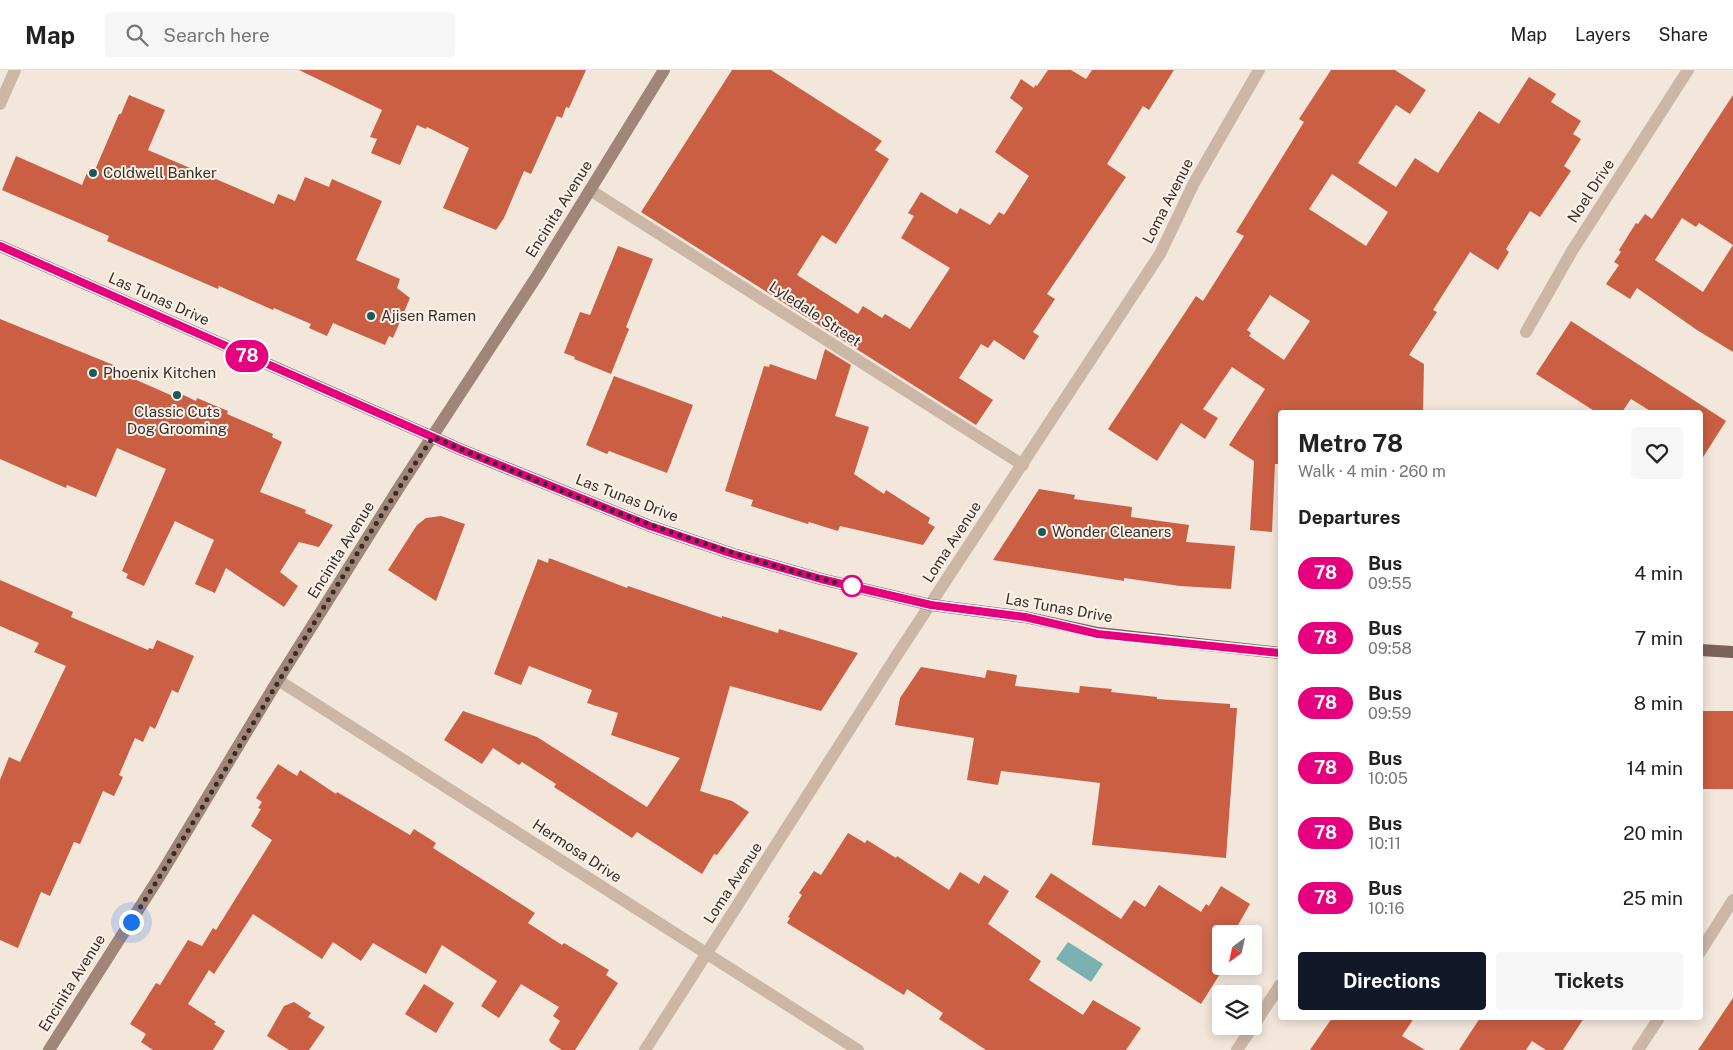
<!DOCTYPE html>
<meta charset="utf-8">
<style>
:root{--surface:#fff;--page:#f6f6f6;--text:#222;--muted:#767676;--line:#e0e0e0;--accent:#111827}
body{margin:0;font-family:"Public Sans",sans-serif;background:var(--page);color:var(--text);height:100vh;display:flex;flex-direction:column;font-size:19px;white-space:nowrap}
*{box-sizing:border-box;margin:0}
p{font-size:16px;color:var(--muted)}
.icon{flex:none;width:28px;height:28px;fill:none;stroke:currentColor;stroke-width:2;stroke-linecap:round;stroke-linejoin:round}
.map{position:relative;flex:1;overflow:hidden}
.details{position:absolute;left:1278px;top:340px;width:425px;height:610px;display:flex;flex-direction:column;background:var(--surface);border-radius:5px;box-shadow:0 2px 12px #0003}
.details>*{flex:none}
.badge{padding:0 10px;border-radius:16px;font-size:18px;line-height:32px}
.needle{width:32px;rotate:213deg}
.tools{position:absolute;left:1212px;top:855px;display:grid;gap:10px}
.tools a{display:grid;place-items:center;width:50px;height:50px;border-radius:5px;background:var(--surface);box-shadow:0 2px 12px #0003;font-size:25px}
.you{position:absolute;width:25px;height:25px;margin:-12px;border:4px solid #fff;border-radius:50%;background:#1a73e8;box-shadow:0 0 0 8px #1a73e833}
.map>.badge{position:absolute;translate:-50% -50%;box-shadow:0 0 0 2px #fff}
h2{padding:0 20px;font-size:19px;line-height:45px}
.round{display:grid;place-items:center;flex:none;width:52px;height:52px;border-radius:5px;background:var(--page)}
.headline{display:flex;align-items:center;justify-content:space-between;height:85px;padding:0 20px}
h1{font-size:24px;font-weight:700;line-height:38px}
.button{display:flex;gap:10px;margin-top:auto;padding:10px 20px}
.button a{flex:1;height:58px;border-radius:5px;background:var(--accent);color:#fff;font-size:20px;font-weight:700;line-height:58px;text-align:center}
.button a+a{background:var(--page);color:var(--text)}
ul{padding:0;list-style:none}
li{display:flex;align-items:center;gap:15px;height:65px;padding:0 20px}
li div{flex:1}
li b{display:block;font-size:19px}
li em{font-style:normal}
li .badge{min-width:55px;font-weight:700;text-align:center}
header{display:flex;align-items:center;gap:30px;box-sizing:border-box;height:70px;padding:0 25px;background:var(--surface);border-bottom:1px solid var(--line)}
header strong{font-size:24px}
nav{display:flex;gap:28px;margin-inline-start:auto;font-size:18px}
.search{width:350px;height:45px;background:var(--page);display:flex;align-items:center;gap:12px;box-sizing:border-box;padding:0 18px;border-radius:5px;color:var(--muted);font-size:19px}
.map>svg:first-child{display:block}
</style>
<header>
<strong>Map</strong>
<div class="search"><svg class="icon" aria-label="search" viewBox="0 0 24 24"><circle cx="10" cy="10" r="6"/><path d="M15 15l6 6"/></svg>Search here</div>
<nav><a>Map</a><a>Layers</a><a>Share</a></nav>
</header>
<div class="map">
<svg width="1733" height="980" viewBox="0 0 1733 980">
<rect width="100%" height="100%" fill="#f3e7dc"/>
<path fill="#7ab1b1" d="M1068 872 1103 894 1091 912 1056 889Z"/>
<path fill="#ca5f43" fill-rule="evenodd" d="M299 0H586L569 38 566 37 562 48 557 46 531 104 524 101 504 148 496 160 443 138 469 78 427 57 426 59 417 55 400 95 371 83 377 69 370 67 382 40Z
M732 0H771L882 71 875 80 889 89 836 174 822 165 797 205 858 244 863 236 882 248 885 244 910 259 950 198 901 168 914 146 908 143 921 122 957 144 960 138 990 155 999 142 1004 145 1029 106 995 82 1023 38 1010 28 1021 9 1034 18 1035 15 1037 16 1048 0H1071L1086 9 1092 0H1174L1149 40 1143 36 1107 94 1126 107 1047 224 1055 229 1033 262 1039 266 1024 290 994 270 988 278 981 274 959 308 993 330 976 355 641 142Z
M1331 0H1395L1426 20 1410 44 1396 35 1358 93 1396 117 1415 88 1438 103 1479 41 1499 54 1529 7 1556 24 1551 32 1581 51 1573 64 1581 69 1564 96 1571 101 1540 147 1530 141 1506 179 1509 182 1498 200 1470 182 1433 240 1437 242 1409 285 1424 294 1423 342H1280V394H1275L1272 462 1250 460 1254 391 1229 375 1265 319 1232 297 1203 339 1218 348 1205 369 1181 353 1157 391 1108 359 1196 226 1203 231 1244 166 1236 162 1304 52 1299 49ZM1332 104 1388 142 1366 176 1309 139ZM1270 225 1310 251 1284 290 1249 266 1251 263 1247 260Z
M129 25 165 40 148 80 274 134 278 124 295 131 305 107 329 117 332 109 382 131 356 190 400 209 397 218 410 228 393 268 389 266 385 275 333 253 327 266 309 258 311 254 274 238 273 240 219 216 218 219 107 171 109 166 2 120 16 86 82 115 89 98 95 100 119 44H121Z
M1733 25V282L1697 260 1637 218 1630 229 1606 214 1619 195 1614 192 1621 182 1619 180 1636 153 1638 154 1645 144 1652 149ZM1682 148 1696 157 1699 153 1733 175 1703 222 1655 190Z
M618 176 653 189 626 257 629 259 611 304 574 289 575 287 564 283 580 242 590 245Z
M0 249 116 296V301L175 327 177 322 196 331 197 328 228 341 227 344 273 364 272 367 282 372 260 422 306 440 305 443 333 455 319 477 299 472 280 502 298 516 284 537 226 498 215 523 195 514 214 470 175 451 144 516 126 508 128 504 122 501 166 399 117 378 96 427 67 415 66 418 0 389Z
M1571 251 1726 351 1700 392V342H1652L1631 329 1622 342H1596L1536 304Z
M825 279 851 295 835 346 869 357 854 404 884 424 886 420 930 448 928 453 935 457 923 475 840 456 838 461 809 452 808 454 751 436 753 430 725 421 764 296 769 297 770 294 816 310Z
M614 306 693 335 667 403 609 381 607 384 586 375Z
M1039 419 1075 425 1074 429 1132 437 1131 447 1189 455 1186 472 1235 476 1231 519 1180 516 1124 508V511L993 490Z
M441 446 465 454 436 531 388 500 417 455 426 448Z
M549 488 627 518 628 516 722 548V546L778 563 779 559 858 583 821 641 730 616 700 721 732 731 749 742 717 785 714 784 702 804 637 762 632 768 554 717 556 714 522 692 519 695 493 678 482 694 444 670 463 641 537 667 647 737 680 688 611 665 618 643 587 633 592 620 529 596 521 615 494 604 538 489 548 493Z
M0 510 73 542 71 547 148 580 149 578 153 579 157 570 194 586 178 623 172 620 155 659 150 656 143 672 135 668 119 705 123 707 114 726 103 721 80 774 74 772 50 826 41 822 18 878 0 870V710L9 687 20 692 66 596 34 582 39 573 0 556Z
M921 597 985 608 987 600 1017 605 1015 616 1079 623 1080 616 1112 619 1111 622 1157 627V629L1230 634V638H1237L1226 788 1092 775 1100 713 1001 701 998 715 967 710 974 668 895 655 900 628Z
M1700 641H1733V719H1700Z
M278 694 297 706 300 700 336 724 337 722 410 765 414 759 436 773 433 778 535 843 528 853 562 875 564 873 609 900 606 905 618 913 575 980H562L551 973 549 970 560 951 553 946 559 937 521 914 499 948 481 936 497 911 442 875 426 904 373 873 361 891 333 872 322 889 253 844 214 904 209 900 188 934 216 952 214 954 225 961 213 980H153L141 972 146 964 130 954 156 913 160 915 188 870 202 876 213 858 216 860 272 770 251 756 261 739 258 738 262 732 256 728Z
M848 763 865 773 867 770 896 788 897 786 949 820 960 802 979 814 984 805 1009 821 988 854 1041 891 1029 910 1083 945 1093 930 1141 958 1126 980H986L939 949 943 943 907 919 904 925 787 853 790 848 788 847 802 825 799 823 814 801 821 805Z
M1051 803 1121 849 1134 830 1145 837 1159 815 1201 842 1206 834 1209 836 1221 816 1250 834 1233 864H1221V882L1212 896H1225L1201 934 1035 827Z
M424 914 454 933 436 963 405 944Z
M1733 928V980H1698Z
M294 932 311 943 308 947 325 957 309 980H289L267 966 284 936Z
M1332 948H1414L1402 966 1425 980H1310Z
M1480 948H1584L1563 980H1546L1532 971 1526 980H1459Z"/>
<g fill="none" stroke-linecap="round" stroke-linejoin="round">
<path stroke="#ccb7a7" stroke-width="12" d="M0 34 15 0
M590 120 1023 395
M1526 262 1572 181 1688 0
M278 610 858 980
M1700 882 1733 830
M1254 955 1280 915
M645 980 897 585 1160 184 1194 113 1259 0
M1237 980 1253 956
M1638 980 1659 948"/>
<path stroke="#a08579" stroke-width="12" d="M49 980 161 804 278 610 400 416 537 206 664 0"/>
<path stroke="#7a6359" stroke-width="12" d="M0 176 462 380 650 456 733 484 821 509 931 535 1025 547 1098 563 1280 583
M1700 580 1733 582"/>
</g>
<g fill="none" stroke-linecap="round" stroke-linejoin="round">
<defs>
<path id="line" d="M0 176 462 380 650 456 733 484 821 509 931 535 1025 547 1098 564 1280 583"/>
</defs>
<use href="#line" stroke="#fff" stroke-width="11"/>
<use href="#line" stroke="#e6007e" stroke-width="8"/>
<path stroke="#382d28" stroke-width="5" stroke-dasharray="0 9" d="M131 852C233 692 326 525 433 367 570 426 709 482 854 517L852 516"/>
</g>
<g fill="#1c595b" stroke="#faf2e9" stroke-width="2">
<circle cx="93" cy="103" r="5"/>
<circle cx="371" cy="246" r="5"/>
<circle cx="93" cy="303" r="5"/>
<circle cx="177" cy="325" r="5"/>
<circle cx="1042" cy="462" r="5"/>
</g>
<circle fill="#fff" stroke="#e6007e" stroke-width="2.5" cx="852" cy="516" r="10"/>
<g text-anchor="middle" stroke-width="4" stroke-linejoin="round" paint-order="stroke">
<g font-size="15" fill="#382d28" stroke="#faf2e9" text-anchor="start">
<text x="103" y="108">Coldwell Banker</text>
<text x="381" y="251">Ajisen Ramen</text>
<text x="103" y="308">Phoenix Kitchen</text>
<text x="177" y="347" text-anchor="middle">Classic Cuts<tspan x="177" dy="17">Dog Grooming</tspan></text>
<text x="1052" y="467">Wonder Cleaners</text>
</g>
<g font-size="15" fill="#382d28" stroke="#faf2e9">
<text transform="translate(1591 121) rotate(-57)" y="5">Noel Drive</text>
<text transform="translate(1168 131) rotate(-63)" y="5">Loma Avenue</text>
<text transform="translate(559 139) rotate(-58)" y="5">Encinita Avenue</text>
<text transform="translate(159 229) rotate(24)" y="5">Las Tunas Drive</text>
<text transform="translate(815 244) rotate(33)" y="5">Lyledale Street</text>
<text transform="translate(627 428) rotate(21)" y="5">Las Tunas Drive</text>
<text transform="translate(952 472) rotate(-57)" y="5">Loma Avenue</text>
<text transform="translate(341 480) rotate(-58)" y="5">Encinita Avenue</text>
<text transform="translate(1059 538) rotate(10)" y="5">Las Tunas Drive</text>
<text transform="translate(577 781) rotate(33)" y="5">Hermosa Drive</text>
<text transform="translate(733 813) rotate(-57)" y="5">Loma Avenue</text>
<text transform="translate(72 913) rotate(-58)" y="5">Encinita Avenue</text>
</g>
</g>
</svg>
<div class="tools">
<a><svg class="needle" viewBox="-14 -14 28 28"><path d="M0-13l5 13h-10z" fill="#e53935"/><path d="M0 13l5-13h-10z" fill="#767676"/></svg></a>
<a><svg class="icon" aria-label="layers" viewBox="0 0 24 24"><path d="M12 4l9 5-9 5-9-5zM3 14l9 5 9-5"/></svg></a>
</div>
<div class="you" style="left:131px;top:852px"></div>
<b class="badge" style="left:247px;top:286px;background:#e6007e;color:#fff">78</b>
<section class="details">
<div class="headline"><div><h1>Metro 78</h1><p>Walk · 4 min · 260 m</p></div><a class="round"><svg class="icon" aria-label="heart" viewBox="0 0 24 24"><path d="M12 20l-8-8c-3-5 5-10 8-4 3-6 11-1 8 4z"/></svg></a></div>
<h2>Departures</h2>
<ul>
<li><span class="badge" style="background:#e6007e;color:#fff">78</span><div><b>Bus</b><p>09:55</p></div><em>4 min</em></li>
<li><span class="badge" style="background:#e6007e;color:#fff">78</span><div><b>Bus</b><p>09:58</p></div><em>7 min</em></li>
<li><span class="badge" style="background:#e6007e;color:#fff">78</span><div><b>Bus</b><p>09:59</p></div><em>8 min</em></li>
<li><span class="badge" style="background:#e6007e;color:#fff">78</span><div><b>Bus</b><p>10:05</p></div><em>14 min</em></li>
<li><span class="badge" style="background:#e6007e;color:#fff">78</span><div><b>Bus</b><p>10:11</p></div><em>20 min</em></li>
<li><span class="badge" style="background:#e6007e;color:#fff">78</span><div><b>Bus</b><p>10:16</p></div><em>25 min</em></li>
</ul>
<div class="button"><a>Directions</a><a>Tickets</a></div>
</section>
</div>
